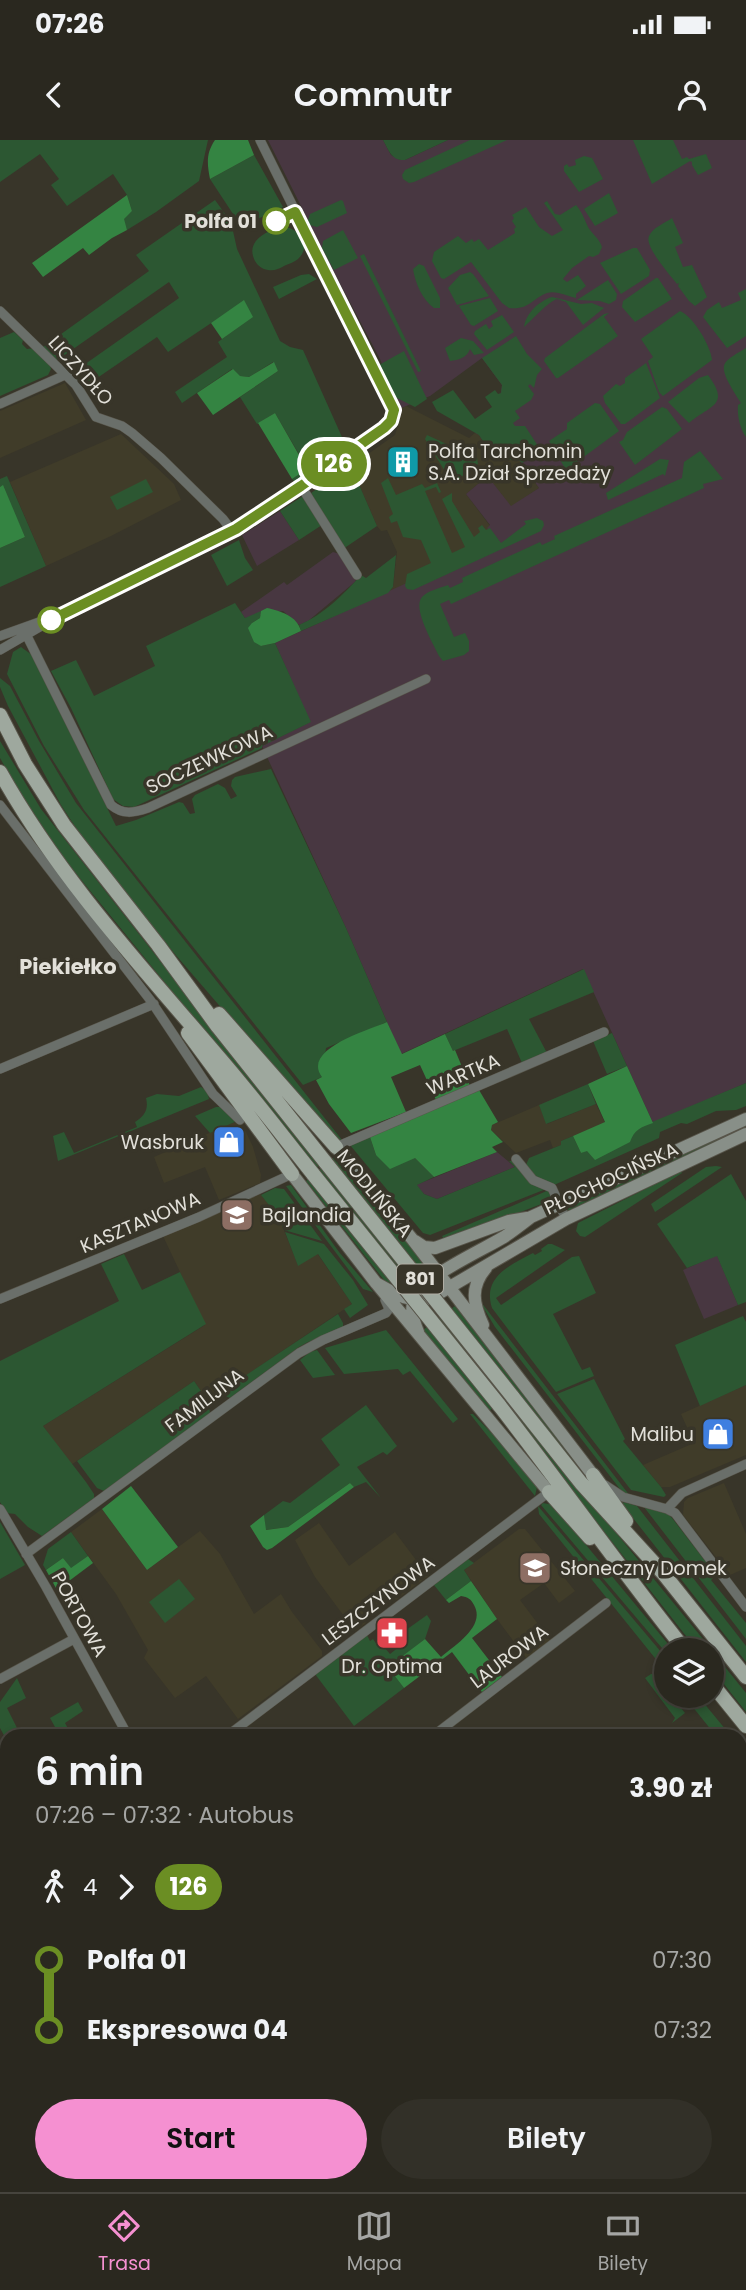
<!DOCTYPE html>
<html lang="pl">
<meta charset="utf-8">
<style>
:root{--surface:#2a281f;--page:#323028;--text:#f1f3f6;--muted:#a5a6a4;--line:#46443d;--accent:#f590d1}
body{margin:0;font-family:Poppins,sans-serif;background:var(--page);color:var(--text);height:100vh;display:flex;flex-direction:column;font-size:26px;white-space:nowrap}
*{box-sizing:border-box;margin:0}
p{font-size:23px;color:var(--muted)}
.icon{flex:none;width:38px;height:38px;fill:none;stroke:currentColor;stroke-width:2;stroke-linecap:round;stroke-linejoin:round}
.map{position:relative;flex:1;overflow:hidden}
.sheet{position:absolute;left:0px;top:1589px;width:747px;height:464px;display:flex;flex-direction:column;background:var(--surface);border-radius:21px 21px 0 0;box-shadow:0 4px 10px #0003,0 0 0 2px var(--line)}
.sheet>*{flex:none}
.badge{padding:0 14px;border-radius:23px;font-size:24px;line-height:46px}
.buttons{position:absolute;left:654px;top:1498px;display:grid;gap:14px}
.buttons a{display:grid;place-items:center;width:70px;height:70px;border-radius:50%;background:var(--surface);box-shadow:0 4px 10px #0003,0 0 0 2px var(--line);font-size:35px}
.map>.badge{position:absolute;translate:-50% -50%;box-shadow:0 0 0 4px #fff}
.legs{display:flex;align-items:center;gap:10px;height:77px;padding:0 35px;font-size:23px}
.legs p{margin-inline-start:auto}
.headline{display:flex;align-items:center;justify-content:space-between;height:119px;padding:0 35px}
h1{font-size:38px;font-weight:600;line-height:52px}
.primary-button{display:flex;gap:14px;margin-top:auto;padding:14px 35px}
.primary-button a{flex:1;height:80px;border-radius:42px;background:var(--accent);color:#111;font-size:28px;font-weight:600;line-height:80px;text-align:center}
.primary-button a+a{background:var(--page);color:var(--text)}
ul{padding:0 35px;list-style:none}
li{display:flex;align-items:center;gap:24px;height:70px;font-size:26px}
li i{display:grid;place-items:center;width:10px;height:100%;margin:0 9px;background:currentColor}
li i::after{content:'';width:18px;height:18px;margin:-9px;border:5px solid;border-radius:50%;background:var(--surface)}
li p{margin-inline-start:auto}
li:first-child i{background:linear-gradient(#0000 50%,currentColor 0)}
li:last-child i{background:linear-gradient(currentColor 50%,#0000 0)}
.status{display:flex;justify-content:space-between;align-items:center;height:49px;padding:0 35px;background:var(--surface);direction:ltr}
.status svg{height:19px;fill:currentColor}
header{display:flex;justify-content:space-between;align-items:center;height:91px;padding:0 35px;background:var(--surface);font-size:32px;font-weight:600}
.tab-bar{display:flex;justify-content:space-around;align-items:center;height:98px;border-top:2px solid var(--line);background:var(--surface);font-size:19px;color:var(--muted)}
.tab-bar a{display:grid;justify-items:center;gap:4px}
.tab-bar .on{color:var(--accent)}
.map>svg:first-child{display:block}
</style>
<div class="status"><b>07:26</b><svg viewBox="0 0 49 12"><path d="M0 12V9h3v3zM5 12V6h3v6zM10 12V3h3v9zM15 12V0h3v12zM26 1h20v11H26zM47 4h2v5h-2z"/></svg></div>
<header><svg class="icon" aria-label="back" viewBox="0 0 24 24"><path d="M15 5l-7 7 7 7"/></svg>Commutr<svg class="icon" aria-label="person" viewBox="0 0 24 24"><circle cx="12" cy="8" r="4"/><path d="M4 21q1-7 8-7t8 7"/></svg></header>
<div class="map">
<svg width="746" height="2052" viewBox="0 0 746 2052">
<rect width="100%" height="100%" fill="#383529"/>
<path fill="#403c29" d="M65 243 86 280 0 318V271Z
M406 266 469 298 475 293 479 295 494 318 520 321 539 348 511 367 489 338 484 339 466 354 490 386 488 388 499 401 388 453 393 447 397 412 387 390 381 391 377 386 351 326 395 295 400 279 399 269Z
M121 294 174 344 181 360 111 396 46 426 10 342Z
M596 964 605 983 561 1001 562 1005 553 1008 550 1000 516 1013 491 990 492 985 539 965 547 984Z
M237 981 246 992 253 1007 261 1035 260 1043 219 1060 205 1027 164 1043 154 1017Z
M260 1053 279 1078 298 1125 317 1113 352 1164 208 1261 194 1241 71 1325 43 1286 205 1185 163 1096Z
M746 1245V1315L670 1347H661L643 1325 694 1303 681 1274Z
M724 1343 746 1394V1428L730 1435 683 1375 684 1362 688 1358Z
M102 1369 147 1430 200 1391 220 1414 254 1474 281 1454 292 1472 322 1511V1516L238 1579 206 1536 175 1558 144 1518 148 1510 116 1454 71 1392Z
M319 1383 349 1426 395 1392 428 1436 396 1460 392 1455 363 1477 366 1483 355 1491 315 1437 295 1400Z
M519 1389H525L575 1451 559 1463 544 1443 520 1460 550 1500 526 1518 497 1479 464 1430Z
M740 1657 746 1664V1781L740 1786Z"/>
<path fill="#483741" d="M268 0H383L391 15 400 20H405L448 0H746V943L653 983 583 829 401 914 346 788 262 606 310 582 275 503 499 401 487 388 490 385 466 354 484 339 486 340 489 338 511 366 539 348 520 321 494 318 479 295 475 293 497 276 502 245 482 218 430 256 399 269 380 219 335 134Z
M280 371 299 400 257 426 242 395Z
M333 412 340 414 356 441 308 481 299 485 283 471 245 478 241 472 284 442 287 445Z
M497 1012 515 1027 437 1059 424 1054 416 1045Z
M717 1115 738 1165 704 1179 683 1130Z
M201 2046H567L559 2052H193Z"/>
<path fill="#2c5732" d="M0 0H208L199 41 156 72 127 90 123 79 132 71 127 55 113 34 67 66 51 45 59 39 40 14 0 42Z
M383 0H448L405 20C392 21 389 11 383 0Z
M470 0H507L414 42 409 43 403 39 402 35 405 30Z
M633 0H673L682 19 687 17 689 19 706 14 712 28 698 35 692 25V22L690 21 652 44Z
M254 15 283 67 247 84 248 87 241 91 235 77 210 39Z
M584 16 592 18 603 39 579 52 564 31V26L567 24 569 27 576 25 575 20Z
M609 53 618 73 595 86 584 69Z
M215 60 231 82 237 109 280 201 290 207 303 210 346 306 295 342 292 339 307 328 275 273 257 284 240 257 278 231 273 222 249 237 239 236 232 229 182 263 175 252 227 217 218 202 252 177 244 161 168 212 157 197 87 245 89 247 82 246 71 234 179 158 169 142 56 221 43 207 149 131 136 115Z
M341 60 343 61 347 73 317 87 310 85 308 80 310 74Z
M547 61 555 74 560 75 576 65C582 72 584 78 588 87 592 94 599 98 602 107L599 114 593 117 589 116 572 128 563 139 567 142 578 135 586 146 576 154V158C567 156 556 150 547 153 531 159 530 170 509 168L502 163 471 122 444 139 441 138 432 121 434 112 458 96 466 103 472 99 474 102 479 99 488 110 515 93 514 89 516 87 512 81 514 78 512 75 526 67 539 87 552 96 563 90 544 63Z
M672 78 683 103 675 107 683 127 692 125 707 157 695 166 689 161 678 146 679 143 677 144C670 135 644 106 649 96 652 88 665 83 672 78Z
M280 86C296 86 314 104 298 119 295 122 288 124 284 126 279 129 274 131 268 130 262 129 258 126 255 121 245 101 265 93 280 86Z
M343 90 358 118 334 130 322 108 323 101Z
M633 108H637L650 130 649 136 621 154 600 123Z
M364 114 421 231 418 232 360 116Z
M419 124 424 126 440 158V168H434C422 160 415 142 413 129Z
M470 132 473 134 489 156 457 165 448 148 460 135Z
M309 134 317 139 279 159 273 147 301 135Z
M656 138H658L672 159 635 182 622 167 623 161Z
M608 140 617 154 616 160 609 164 600 161 577 160Z
M746 149V196L727 208 703 177 707 170 719 162 722 168 741 160 738 153Z
M552 157 581 164 592 163 604 168 583 185 566 162 557 159C548 162 533 179 524 187 526 173 539 161 552 157Z
M490 158 498 171 474 186 471 185 459 166Z
M680 171C693 176 711 206 712 220L663 256 659 252 648 221 653 217 641 199Z
M609 173 604 177 618 196 558 238H556L544 221 545 218 604 174Z
M502 175 514 192 487 210 474 194 475 191 486 184 489 189 493 186 491 181Z
M14 192 23 200 22 204 27 209 35 208 49 223 51 229 48 235 0 256V198Z
M516 196 527 214 542 229 537 235 534 248 530 244 528 246 534 254 531 260 515 271 520 278 513 283 515 286H525L540 309 539 312 522 323 520 321 494 318 479 295 437 271 432 262 453 250 475 279 492 267 485 257 495 250 498 254 501 253 502 245 482 218Z
M461 198 473 201 484 213 474 215 470 209C467 218 458 220 450 221L445 208Z
M746 208V297C740 289 737 275 738 265L741 263C736 255 722 235 724 226 725 219 740 212 746 208Z
M404 211 427 259 415 267 395 257 379 225Z
M646 223 660 258 625 284H621L605 263 603 256 616 244 620 246 625 243V238Z
M708 235C731 266 710 265 689 283L668 262 699 238Z
M595 263 600 264 619 291 566 330 549 301 567 289V283Z
M662 267 667 269 682 289 635 325 619 302 623 300 627 292Z
M427 295 477 318 478 324 456 341H451L425 299Z
M700 311 723 339 703 344 704 348 451 464 449 460 440 464 454 497 465 493 469 501V511L464 515 443 521 439 516C433 503 412 468 422 457 427 451 440 448 448 445L450 448 463 442 462 438 540 402 542 405 555 399 554 396 682 338 684 322Z
M660 319 669 320 665 336 663 334 608 360 606 353Z
M351 326 377 386 343 409 311 353Z
M7 336 46 426 0 447V408L25 397 2 346 0 347V339Z
M388 338 396 355 422 344 425 348 437 343 441 352 439 353 436 347 425 351 452 413 465 407 442 359 452 353V361L474 397 480 392 478 388 482 385 486 390 490 388 501 403 526 384 524 381 537 378 543 381 544 385 541 391 413 450 407 449 405 446 407 434 431 423 421 400 403 397 397 381 391 383 389 377 393 374 381 343Z
M146 339 153 352 117 370 110 357Z
M303 356 322 385 299 400 280 371Z
M239 400 245 418 253 430 227 446 211 415Z
M396 415 393 447 388 453 301 491 299 485C323 475 344 454 361 435L366 438Z
M235 463 245 478 261 471 260 478 252 483 261 506 275 503 311 582 262 606V608L134 667 123 666 113 659 71 568 51 531 76 520 94 556 155 526 146 506Z
M21 507 32 515 116 686 136 680 179 662 183 663 190 674 195 673 192 659 195 655 218 644 225 648 231 659 237 656 231 646 232 640 235 637 271 629 346 788 387 882 326 908 322 937 303 945 84 670 44 606 7 534 13 512Z
M0 538 10 546 39 601 76 663 342 1000 338 1001 293 951 174 813 86 703 61 665 8 566 0 547Z
M0 601 41 669 320 1025 316 1028 65 720 17 648 0 618Z
M584 829 594 852 529 879 547 913 522 923 507 889 453 911 445 894Z
M612 893 627 926 607 934 593 901Z
M746 943V966L736 970 716 971 687 984 681 983 660 992 659 998 554 1045 535 1037 526 1025 529 1018 561 1005V1001L573 996 581 1013 587 1010 590 1014 633 993 640 987Z
M588 944 596 964 546 984 539 965Z
M201 947 207 951 209 959 58 1021 53 996 64 992 74 1013 137 987 135 982C144 976 149 970 146 958L157 954 179 956Z
M216 967H220L237 981 210 993 195 976Z
M746 985V989L567 1071 568 1066Z
M370 997 376 1015 415 1018 434 1037 417 1045 424 1054 437 1059 515 1027 509 1021H515L531 1043 546 1049 430 1095 423 1093 350 1005Z
M336 1016 412 1107 423 1124 387 1144 306 1041Z
M716 1026 722 1027 655 1072 651 1064 706 1027Z
M681 1031 682 1033 585 1097 580 1096 576 1091 578 1083Z
M731 1034 746 1061V1162L738 1165 717 1116 687 1128 657 1084Z
M291 1045 339 1112 373 1152 363 1149 286 1046Z
M275 1048 284 1049 322 1101 284 1090 279 1078 261 1055Z
M549 1050 553 1056 552 1060 445 1101 442 1096Z
M285 1092 324 1104 353 1140 368 1165 350 1178 344 1169 352 1164 318 1114 298 1126Z
M548 1104H552L565 1110 496 1158 501 1165 572 1117 579 1116 596 1153 553 1174 582 1230 590 1227 594 1236 556 1252 492 1168C482 1137 510 1125 533 1113L535 1115 542 1111 541 1109Z
M124 1114 142 1150 180 1132 206 1184 43 1286 86 1342 94 1354V1358L42 1396 28 1387 15 1374 6 1373 0 1362V1221L119 1161 101 1124Z
M480 1162H481L630 1356 623 1353 596 1318 495 1187Z
M455 1166 579 1327H577L516 1250 489 1271 423 1190Z
M338 1174 343 1183V1190L308 1202 299 1207 230 1258 219 1253Z
M743 1176 746 1182V1245L700 1266 675 1205Z
M386 1190 458 1279 453 1283 410 1231 403 1235 398 1229 344 1234 325 1208Z
M317 1210 335 1235 313 1238 300 1220 310 1212Z
M594 1239 625 1299 623 1301 661 1347 666 1355 664 1357 631 1350 557 1254Z
M194 1241 208 1261 210 1273 104 1351 97 1348 77 1321Z
M508 1261 712 1510H697L504 1264Z
M366 1265 397 1306 387 1315 383 1312 357 1327 381 1358 366 1342 354 1347 350 1343 288 1387 265 1390 264 1375 283 1361 290 1363 340 1325 321 1299Z
M470 1274H473L508 1310 537 1347 535 1356Z
M624 1362 637 1366 746 1506V1522L622 1364Z
M543 1363 553 1365 673 1510H667V1514L541 1365Z
M538 1366 667 1519V1533L539 1374Z
M644 1367 668 1374 672 1378 716 1435 711 1440 746 1483V1499Z
M0 1382 25 1425 0 1439Z
M71 1392 88 1416 71 1429 63 1418 46 1430 43 1425 48 1409Z
M468 1419 474 1423 464 1430 471 1441 446 1460 434 1445Z
M179 1439 195 1459 165 1483 149 1462Z
M427 1475 431 1481 425 1499 389 1527 404 1548 354 1586 315 1534 367 1495 370 1501 373 1499 380 1509 384 1507 390 1514 404 1503 399 1495Z
M712 1511 746 1553V1572L712 1529Z
M651 1534H654L667 1550V1556H671L685 1573 672 1583 675 1578 645 1538Z
M17 1538 26 1558 7 1568 21 1596H7V1601L0 1588V1562Z
M684 1556H698L731 1596H716Z
M78 1562 83 1571 65 1583 72 1596H60L50 1578Z"/>
<path fill="#348442" d="M215 0H248L254 15 210 39C207 24 206 13 215 0Z
M127 55 132 71 124 79 127 90 112 98 89 115 83 108 43 137 32 123Z
M244 160 253 177 222 199 211 183Z
M274 222 278 231 213 275 197 253 233 229 240 236 249 237Z
M275 273 307 329 292 339 258 283Z
M3 345 25 397 0 408V347Z
M267 468C281 471 297 476 301 491L275 503 261 506 254 502 248 488 252 483 260 478 261 471Z
M387 882 402 914 445 894 453 911 455 910 470 946 436 960 420 925 391 937 406 972 351 993 329 964 316 940 322 937C301 909 369 890 387 882Z
M627 926 653 983C641 987 634 990 630 1002L595 1020 587 1011 581 1013 573 996 605 982 588 944Z
M479 950 498 982 492 985 491 990 503 1002 492 1007 497 1012 434 1037 415 1018 390 1029 376 1015 370 997Z
M350 1343 354 1347 272 1408 267 1410 263 1407 250 1386 264 1375 266 1390 288 1387Z
M131 1346 178 1407 147 1430 102 1369Z
M88 1416 93 1423 57 1450 46 1430 63 1418 71 1428Z
M471 1441 497 1479 472 1498 502 1537 482 1552 452 1512 404 1548 388 1527 425 1499 441 1517C455 1505 486 1486 474 1465 471 1459 468 1457 461 1456L449 1463 446 1460Z"/>
<g fill="none" stroke-linecap="round" stroke-linejoin="round">
<defs>
<path id="minor" d="M0 171 76 245 96 277 122 286 132 293 161 318 223 379 232 391
M0 264 65 235
M301 346 357 435
M23 488 111 665C123 675 133 673 148 668L426 539
M0 496 56 476 236 389 301 346 384 288 391 280 394 270 260 0
M0 510 43 485
M0 665 151 861 213 954 240 980
M0 929 154 864
M336 1007 604 892
M516 1019 533 1040 552 1048 566 1079
M0 1159 199 1077 292 1034
M605 1345 623 1357 667 1369 675 1373 746 1467
M0 1369 46 1447 128 1596
M667 1369 682 1353 746 1324
M26 1414 299 1213 323 1200 386 1173 389 1169 385 1160
M0 1539 74 1499
M227 1596 549 1352
M433 1596 606 1463
M0 1946 7 1942
M740 2010 746 2006
M687 2052 695 2046"/>
<path id="tertiary" d="M740 1909 746 1912
M0 2016 7 2029
M16 2046 19 2052
M174 2052 183 2046"/>
<path id="secondary" d="M336 1007 413 1100 593 1335
M292 1034 376 1143 549 1352
M415 1101 424 1107 435 1108 509 1081 527 1078
M376 1143C394 1153 409 1164 431 1158L566 1079 746 994
M483 1185C473 1163 470 1147 486 1128
M418 1192C413 1179 409 1168 416 1154 426 1136 484 1109 504 1097 513 1091 522 1084 531 1077L746 979"/>
<path id="primary" d="M0 575 25 624 64 685 158 805 218 887 326 1023
M0 632C58 736 139 824 216 914 250 953 281 994 313 1034
M219 874 336 1007
M188 893 292 1034
M512 1256 581 1343 663 1433 746 1537
M499 1265C562 1346 621 1430 685 1510
M593 1335 626 1381
M549 1352 590 1398
M712 1544 746 1586"/>
</defs>
<use href="#minor" stroke="#575449" stroke-width="10"/>
<use href="#tertiary" stroke="#575449" stroke-width="14"/>
<use href="#secondary" stroke="#575449" stroke-width="14"/>
<use href="#primary" stroke="#575449" stroke-width="16"/>
<use href="#minor" stroke="#6a6f6a" stroke-width="9"/>
<use href="#tertiary" stroke="#6a6f6a" stroke-width="12"/>
<use href="#secondary" stroke="#888f88" stroke-width="12"/>
<use href="#primary" stroke="#9ea89e" stroke-width="14"/>
<defs>
<path id="primary-bridge" d="M326 1023 512 1256
M313 1034 499 1265"/>
</defs>
<use href="#primary-bridge" stroke="#575449" stroke-width="16" stroke-linecap="butt"/>
<use href="#primary-bridge" stroke="#9ea89e" stroke-width="14"/>
</g>
<g fill="none" stroke-linecap="round" stroke-linejoin="round">
<defs>
<path id="line-1" d="M51 480 236 389 301 346 384 288 391 281 394 270 295 72 276 81"/>
</defs>
<use href="#line-1" stroke="#fff" stroke-width="16"/>
<use href="#line-1" stroke="#6b8e23" stroke-width="10"/>
</g>
<defs>
<symbol id="building-square" viewBox="-11 -11 22 22"><rect x="-9" y="-9" width="18" height="18" rx="4" fill="#0f9aa8" stroke="#383529"/><path d="M-4-6H4V6H1V3H-1V6H-4ZM-2.5-4.3h1.7v1.8h-1.7ZM.8-4.3h1.7v1.8H.8ZM-2.5-1h1.7V.8h-1.7ZM.8-1h1.7V.8H.8Z" fill="#fff"/></symbol>
<symbol id="shop-square" viewBox="-11 -11 22 22"><rect x="-9" y="-9" width="18" height="18" rx="4" fill="#3f7fe0" stroke="#383529"/><path d="M-5-2.5h2.3a2.7 3.5 0 0 1 5.4 0H5L5.5 6h-11ZM-1.5-2.5h3a1.5 2.3 0 0 0-3 0Z" fill="#fff"/></symbol>
<symbol id="school-square" viewBox="-11 -11 22 22"><rect x="-9" y="-9" width="18" height="18" rx="4" fill="#8d6e63" stroke="#383529"/><path d="M0-5L7-2L0 1L-7-2ZM-4 1L0 2.5L4 1V4Q0 6-4 4Z" fill="#fff"/></symbol>
<symbol id="pharmacy-square" viewBox="-11 -11 22 22"><rect x="-9" y="-9" width="18" height="18" rx="4" fill="#e0444e" stroke="#383529"/><path d="M-2-6h4v4h4v4h-4v4h-4v-4h-4v-4h4Z" fill="#fff"/></symbol>
</defs>
<g fill-rule="evenodd">
<use href="#building-square" x="384" y="303" width="38" height="38"/>
<use href="#shop-square" x="210" y="983" width="38" height="38"/>
<use href="#school-square" x="218" y="1056" width="38" height="38"/>
<use href="#shop-square" x="699" y="1275" width="38" height="38"/>
<use href="#school-square" x="516" y="1409" width="38" height="38"/>
<use href="#pharmacy-square" x="373" y="1474" width="38" height="38"/>
</g>
<g fill="#fff" stroke="#6b8e23" stroke-width="3.5">
<circle cx="276" cy="81" r="12"/>
<circle cx="51" cy="480" r="12"/>
</g>
<g text-anchor="middle" stroke-width="7" stroke-linejoin="round" paint-order="stroke">
<rect fill="#383529" stroke="#afada4" stroke-width="2" x="397" y="1124.5" width="46" height="29" rx="5"/>
<g font-size="18" font-weight="bold" fill="#e2e0d9">
<text x="420" y="1145">801</text>
</g>
<g font-size="19" font-weight="bold" fill="#e2e0d9" stroke="#383529" text-anchor="end">
<text x="257" y="88">Polfa 01</text>
</g>
<g font-size="19" fill="#e2e0d9" stroke="#383529">
<text transform="translate(81 230) rotate(48)" y="7">LICZYDŁO</text>
<text transform="translate(209 619) rotate(-25)" y="7">SOCZEWKOWA</text>
<text transform="translate(463 934) rotate(-23)" y="7">WARTKA</text>
<text transform="translate(611 1038) rotate(-25)" y="7">PŁOCHOCIŃSKA</text>
<text transform="translate(375 1053) rotate(51)" y="7">MODLIŃSKA</text>
<text transform="translate(140 1082) rotate(-23)" y="7">KASZTANOWA</text>
<text transform="translate(204 1260) rotate(-37)" y="7">FAMILIJNA</text>
<text transform="translate(378 1460) rotate(-37)" y="7">LESZCZYNOWA</text>
<text transform="translate(80 1474) rotate(61)" y="7">PORTOWA</text>
<text transform="translate(509 1516) rotate(-37)" y="7">LAUROWA</text>
</g>
<g font-size="19" fill="#e2e0d9" stroke="#383529" text-anchor="start">
<text x="428" y="318">Polfa Tarchomin<tspan x="428" dy="22">S.A. Dział Sprzedaży</tspan></text>
<text x="204" y="1009" text-anchor="end">Wasbruk</text>
<text x="262" y="1082">Bajlandia</text>
<text x="694" y="1301" text-anchor="end">Malibu</text>
<text x="560" y="1435">Słoneczny Domek</text>
<text x="392" y="1533" text-anchor="middle">Dr. Optima</text>
</g>
<g font-size="21" font-weight="bold" fill="#e2e0d9" stroke="#383529">
<text x="68" y="834">Piekiełko</text>
</g>
</g>
</svg>
<div class="buttons">
<a><svg class="icon" aria-label="layers" viewBox="0 0 24 24"><path d="M12 4l9 5-9 5-9-5zM3 14l9 5 9-5"/></svg></a>
</div>
<b class="badge" style="left:334px;top:324px;background:#6b8e23;color:#fff">126</b>
<section class="sheet">
<div class="headline"><div><h1>6 min</h1><p>07:26 – 07:32 · Autobus</p></div><b>3.90 zł</b></div>
<div class="legs"><svg class="icon" aria-label="walk" viewBox="0 0 24 24"><circle cx="13" cy="4" r="2"/><path d="M13 8l-2 6 4 7M11 14l-3 7M7 12l3-4h3l4 4"/></svg>4<svg class="icon" aria-label="forward" viewBox="0 0 24 24"><path d="M9 5l7 7-7 7"/></svg><b class="badge" style="background:#6b8e23;color:#fff">126</b></div>
<ul>
<li><i style="color:#6b8e23"></i><b>Polfa 01</b><p>07:30</p></li>
<li><i style="color:#6b8e23"></i><b>Ekspresowa 04</b><p>07:32</p></li>
</ul>
<div class="primary-button"><a>Start</a><a>Bilety</a></div>
</section>
</div>
<nav class="tab-bar">
<a class="on"><svg class="icon" aria-label="directions" viewBox="0 0 24 24"><path d="M12 3l9 9-9 9-9-9zM9 14v-3h6M13 9l2 2-2 2"/></svg>Trasa</a>
<a><svg class="icon" aria-label="map" viewBox="0 0 24 24"><path d="M3 6l6-2 6 2 6-2v14l-6 2-6-2-6 2zM9 4v14M15 6v14"/></svg>Mapa</a>
<a><svg class="icon" aria-label="tickets" viewBox="0 0 24 24"><path d="M3 7h18v10H3zM15 7v10"/></svg>Bilety</a>
</nav>
